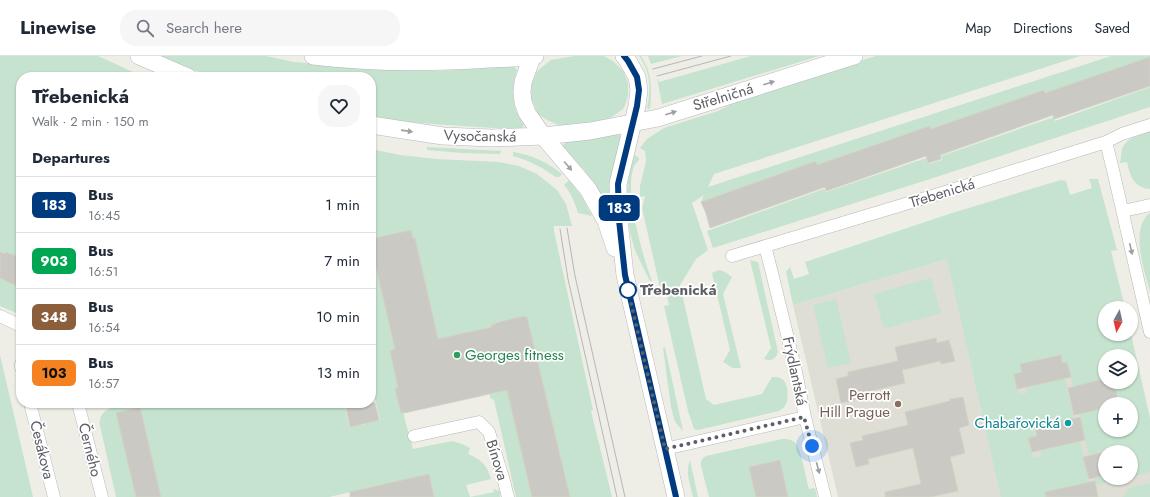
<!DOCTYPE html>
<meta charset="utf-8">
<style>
:root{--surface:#fff;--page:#f6f6f7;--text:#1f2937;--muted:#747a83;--line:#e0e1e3}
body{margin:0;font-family:Jost,sans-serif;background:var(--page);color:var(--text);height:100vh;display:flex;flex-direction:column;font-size:15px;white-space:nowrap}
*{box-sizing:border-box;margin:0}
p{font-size:13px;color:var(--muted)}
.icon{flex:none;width:22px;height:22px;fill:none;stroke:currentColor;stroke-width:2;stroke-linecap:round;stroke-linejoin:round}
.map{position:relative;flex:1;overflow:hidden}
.side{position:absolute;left:16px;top:16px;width:360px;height:336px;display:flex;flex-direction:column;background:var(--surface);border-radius:16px;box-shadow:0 1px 3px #0004}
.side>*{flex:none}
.badge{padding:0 8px;border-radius:6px;font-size:14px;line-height:26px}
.needle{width:26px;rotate:188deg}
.buttons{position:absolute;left:1098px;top:245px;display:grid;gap:8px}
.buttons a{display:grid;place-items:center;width:40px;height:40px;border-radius:50%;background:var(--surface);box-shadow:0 1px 3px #0004;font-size:20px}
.you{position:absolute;width:20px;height:20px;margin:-10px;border:3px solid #fff;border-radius:50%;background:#1a73e8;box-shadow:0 0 0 6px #1a73e833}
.map>.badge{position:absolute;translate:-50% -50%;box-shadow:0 0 0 2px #fff}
h2{padding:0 16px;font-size:15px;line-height:36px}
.round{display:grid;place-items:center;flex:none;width:42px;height:42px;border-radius:16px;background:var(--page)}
.head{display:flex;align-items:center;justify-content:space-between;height:68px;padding:0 16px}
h1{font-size:19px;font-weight:700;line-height:30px}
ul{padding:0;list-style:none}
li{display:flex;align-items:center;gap:12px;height:56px;padding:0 16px;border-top:1px solid var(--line)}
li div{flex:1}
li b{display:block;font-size:15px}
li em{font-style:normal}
li .badge{min-width:44px;font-weight:700;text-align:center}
header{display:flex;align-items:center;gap:24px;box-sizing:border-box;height:56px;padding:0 20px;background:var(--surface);border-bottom:1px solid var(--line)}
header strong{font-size:19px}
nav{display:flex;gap:22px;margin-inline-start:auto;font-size:14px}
.search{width:280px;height:36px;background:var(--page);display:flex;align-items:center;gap:10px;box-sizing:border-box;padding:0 14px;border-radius:16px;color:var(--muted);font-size:15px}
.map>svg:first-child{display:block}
</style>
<header>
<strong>Linewise</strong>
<div class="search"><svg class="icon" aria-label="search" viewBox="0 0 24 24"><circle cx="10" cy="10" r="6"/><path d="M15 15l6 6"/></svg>Search here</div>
<nav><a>Map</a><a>Directions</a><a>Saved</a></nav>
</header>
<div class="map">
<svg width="1150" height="441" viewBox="0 0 1150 441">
<rect width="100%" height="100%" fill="#eeeee6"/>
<path fill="#deded5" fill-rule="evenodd" d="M1100 167 1121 252H1105V278H1127L1150 377V441H838L793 249 947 203ZM1105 300H1131V326H1105ZM1105 348H1131V374H1105ZM1105 396H1131V422H1105Z"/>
<path fill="#c5e3ce" d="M0 0H98L144 21H21V202L7 196 5 198 0 196Z
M159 0H266L294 6 346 11 400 14 436 15 514 10 517 14C511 35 511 50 524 69L521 73C502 73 482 71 463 70 432 68 401 66 371 61V21H214L179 9Z
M574 0H604L613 5 623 15 628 27V40L624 52 612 61 600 66 561 70 547 64 538 58 531 42 532 27 537 15 551 4Z
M639 0H641C652 17 652 33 650 53L647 52C651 34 651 16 639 0Z
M648 0H682L651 8Z
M751 0H819L662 48 657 22 659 26Z
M876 0H1080L714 118 708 131 1111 0H1150V2L1045 37 1044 34 931 73 930 70 817 109 816 105 701 146 704 139 692 147 708 194 696 203 680 229 706 343 714 349 762 338 772 321C775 321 779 321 782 323 788 327 789 342 786 348 785 351 782 353 779 355L698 374 694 373 688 355 664 250 669 249 666 235 661 236 642 152 645 140 640 141V130L646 105 645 95 640 92 647 83 664 72 718 55 743 42 767 33Z
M1150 31V51L927 124 713 192 707 175 824 133 826 136 926 102 928 108 942 104 941 100 1054 61 1055 65Z
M1150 75V133C1134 132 1130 120 1127 106L1120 107C1121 103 1121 98 1122 94 1125 82 1140 79 1150 75Z
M619 78 621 82 611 125 610 146 608 148 605 146 585 115 562 90 566 86Z
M427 91 501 95 500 98 462 97 427 94Z
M371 93 400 99 436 103 499 106 519 110 537 118 557 134 566 148 572 170H554V175L593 354 591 355 612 441H570L527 261H525V260L496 266V268L491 269 492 271 438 283 415 183H413L411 174 371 183Z
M513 96C532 99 547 106 562 118L559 121H556C541 111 531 105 513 100Z
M635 99 639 102V104C618 120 644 204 652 225H650C645 215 639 204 635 194 625 163 623 130 635 99Z
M1089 123H1098L1117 194 1111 195 1125 252H1105V278H1131L1150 362V416L1131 421V413H1133L1131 396H1130L1128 390 1089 399 1079 358 1105 352V374H1131V348H1119L1114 326H1131V300H1105V323L1073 331 1068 306 1062 307 1060 299 1020 308 1022 316 1014 318 1019 338 1027 337 1026 331 1065 322 1074 363 1035 371 1037 380 1028 382 1033 402 1042 400 1040 394 1080 385 1089 426 1049 436 1050 441H1001L947 203 793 249 786 216 790 211 794 223 809 218 805 206 952 157 1061 124 1066 125 1070 139 1092 132Z
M569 124 582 141 592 160 578 157C575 147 571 137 564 129Z
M1150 157V236C1145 216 1129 172 1150 157Z
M371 190 395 293 390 295 405 364 413 393 452 385 462 388 470 392 468 398C482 404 487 409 491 423L466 429 470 441H434L429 418 329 441H161L140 351 116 357 136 441H116L101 374C100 371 99 367 100 364 102 351 121 349 131 347H344L349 371 361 368 362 369H364V368L380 364 371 325Z
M750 204 758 206 778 296C776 304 771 305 764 303L771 292Z
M719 214 725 216 732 221 723 238 741 312H733L723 306 730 294 712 217Z
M0 222 21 232V259L0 250Z
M931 222 941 257 884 273 874 238Z
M836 243 851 307 828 312 813 249Z
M665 291 683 375 675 366 671 351 663 292Z
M0 299 33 441H0Z
M506 329 532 441H516L494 344 490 342V338L496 337 495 332Z
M782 383C788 383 792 383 796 388 802 396 806 423 809 433L815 432 817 441H788L780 404 749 411 756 441H709L701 410C701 405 701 403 706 400Z
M690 404 698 441H693C690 428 685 416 690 404Z
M1105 419V422H1125L1096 429 1094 422Z
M1150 427V441H1123L1129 432Z
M493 433 500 435V441H470L494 436Z"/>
<path fill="#cac9c3" stroke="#d3d2c5" d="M1150 1V30L1054 63 1053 59 940 99 941 103 928 107 926 100 826 135 825 131 710 172 706 157 701 146 816 105 817 109 930 70 931 73 1044 34 1045 37Z
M411 174 413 183 415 182 438 283 492 271 491 269 496 268 495 267 511 263 525 260V261H527L570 441H532L507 334 404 357 403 356 401 357 395 333 398 332 390 295 395 293 371 190V183Z
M0 196 5 198 6 196 21 202V232L0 222Z
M936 282 937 287 949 284 955 305 941 308 940 305 902 314 905 327 854 339 855 344 841 347 836 323 848 320V316L898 305 895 291Z
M1061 299 1062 307 1067 306 1071 321 1017 333 1014 318 1022 316 1020 308Z
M1105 323V326H1114L1119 348H1105V352L1074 359 1068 332Z
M963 341 969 369 959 372 965 397 950 401 958 435 930 441H885V436L921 428 913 392 868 403 869 408 856 411 850 387 863 384 862 380 908 369 905 356 950 345V343Z
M345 347H375L379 364 350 371Z
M140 351 161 441H136L116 357Z
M1080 361 1085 384 1032 396 1028 382 1037 380 1035 371Z
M1105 396V419L1089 423 1083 401Z
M780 404 788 441H756L749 411Z
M429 418 434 441H350V436Z
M1095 425 1098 441H1046L1045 436Z"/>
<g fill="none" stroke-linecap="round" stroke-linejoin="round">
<defs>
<path id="street" d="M1106 86 1113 114 1150 276
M1123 155 1150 149
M765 190 771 213 795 311 805 361 825 441
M732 200 942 137 1106 86 1122 78 1150 69
M0 260 21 270
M21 308V312
M30 347 54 441
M78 347 102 441
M414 380 479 366 489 376 504 425 508 441
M665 393 805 361"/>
<path id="secondary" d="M139 0 188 21
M313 0C372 7 431 7 489 3 504 2 520 3 535 0
M624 0 628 5 637 21 639 34 637 50 618 128 619 164 625 219 676 441
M532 1 523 26 522 36 523 46 527 57 543 80 588 133 606 165 615 192
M371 69 443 80 492 82 543 80 590 75 658 62 854 0"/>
</defs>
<use href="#street" stroke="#b6b7bb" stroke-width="13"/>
<use href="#secondary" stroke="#b7b8be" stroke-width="18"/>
<use href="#street" stroke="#fff" stroke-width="12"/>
<use href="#secondary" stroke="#fff" stroke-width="17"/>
<path stroke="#b6b6b7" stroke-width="1" d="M653 13 702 0
M657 20 731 0
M567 172 575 220 625 441
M560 173 568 223 617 441"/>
</g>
<defs><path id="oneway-solid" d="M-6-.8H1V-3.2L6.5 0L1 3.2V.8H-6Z"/></defs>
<g fill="#9e9fa3">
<use href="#oneway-solid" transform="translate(769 27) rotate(-17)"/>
<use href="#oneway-solid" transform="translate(671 57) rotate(-17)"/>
<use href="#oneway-solid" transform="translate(407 75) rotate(8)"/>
<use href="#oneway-solid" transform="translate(568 110) rotate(50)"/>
<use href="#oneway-solid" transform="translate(1131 193) rotate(77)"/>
<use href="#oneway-solid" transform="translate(818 412) rotate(75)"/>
</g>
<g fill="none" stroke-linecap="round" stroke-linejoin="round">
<defs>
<path id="line" d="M624 0 628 5 637 21 639 34 637 50 618 128 619 164 625 219 676 441"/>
</defs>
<use href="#line" stroke="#fff" stroke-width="9"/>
<use href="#line" stroke="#003b80" stroke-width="6"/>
<path stroke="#5e5f65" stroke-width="4" stroke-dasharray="0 7.2" d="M628 234 665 393 804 361 812 390"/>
</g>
<circle fill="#fff" stroke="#003b80" stroke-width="2" cx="628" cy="234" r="8"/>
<circle fill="#2e9e5b" stroke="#fff" stroke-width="1.5" cx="457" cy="299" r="4"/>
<circle fill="#8d6e63" stroke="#fff" stroke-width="1.5" cx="898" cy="348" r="4"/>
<circle fill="#0f9aa8" stroke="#fff" stroke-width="1.5" cx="1068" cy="367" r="4"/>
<g text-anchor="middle" stroke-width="3.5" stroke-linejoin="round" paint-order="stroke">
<g font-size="15" fill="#5e5f65" stroke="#fff">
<text transform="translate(723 41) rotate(-17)" y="5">Střelničná</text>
<text transform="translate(480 80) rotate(1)" y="5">Vysočanská</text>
<text transform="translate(942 137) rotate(-17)" y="5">Třebenická</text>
<text transform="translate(795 315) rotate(78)" y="5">Frýdlantská</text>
<text transform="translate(42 394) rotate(76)" y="5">Česákova</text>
<text transform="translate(90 394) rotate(76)" y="5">Černého</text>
<text transform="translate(497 404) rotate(73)" y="5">Bínova</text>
</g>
<g font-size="15" font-weight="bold" fill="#5e5f65" stroke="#fff" text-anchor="start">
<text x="640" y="239">Třebenická</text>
</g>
<g font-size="15" fill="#27864d" stroke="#fff" text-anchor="start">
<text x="465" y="304">Georges fitness</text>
</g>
<g font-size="15" fill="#785e54" stroke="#fff" text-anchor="end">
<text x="890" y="344">Perrott<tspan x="890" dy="17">Hill Prague</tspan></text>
</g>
<g font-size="15" fill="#0d838f" stroke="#fff" text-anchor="end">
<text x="1060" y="372">Chabařovická</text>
</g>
</g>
</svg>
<div class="buttons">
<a><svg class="needle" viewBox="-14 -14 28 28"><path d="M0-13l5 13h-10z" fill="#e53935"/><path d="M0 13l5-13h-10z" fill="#747a83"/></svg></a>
<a><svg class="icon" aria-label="layers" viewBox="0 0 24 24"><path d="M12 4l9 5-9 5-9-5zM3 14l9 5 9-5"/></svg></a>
<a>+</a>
<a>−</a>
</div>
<div class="you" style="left:812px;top:390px"></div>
<b class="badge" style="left:619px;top:152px;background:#003b80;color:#fff">183</b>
<section class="side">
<div class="head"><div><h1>Třebenická</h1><p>Walk · 2 min · 150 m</p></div><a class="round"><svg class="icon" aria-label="heart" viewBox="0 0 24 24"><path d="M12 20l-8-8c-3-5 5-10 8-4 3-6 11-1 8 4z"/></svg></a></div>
<h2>Departures</h2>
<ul>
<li><span class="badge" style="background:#003b80;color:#fff">183</span><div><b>Bus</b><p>16:45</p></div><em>1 min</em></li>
<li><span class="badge" style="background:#00a651;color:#fff">903</span><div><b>Bus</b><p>16:51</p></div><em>7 min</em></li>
<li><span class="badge" style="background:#8b5e3c;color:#fff">348</span><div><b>Bus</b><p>16:54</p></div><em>10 min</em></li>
<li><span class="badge" style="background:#f58220;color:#111">103</span><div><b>Bus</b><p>16:57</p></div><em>13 min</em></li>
</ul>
</section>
</div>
